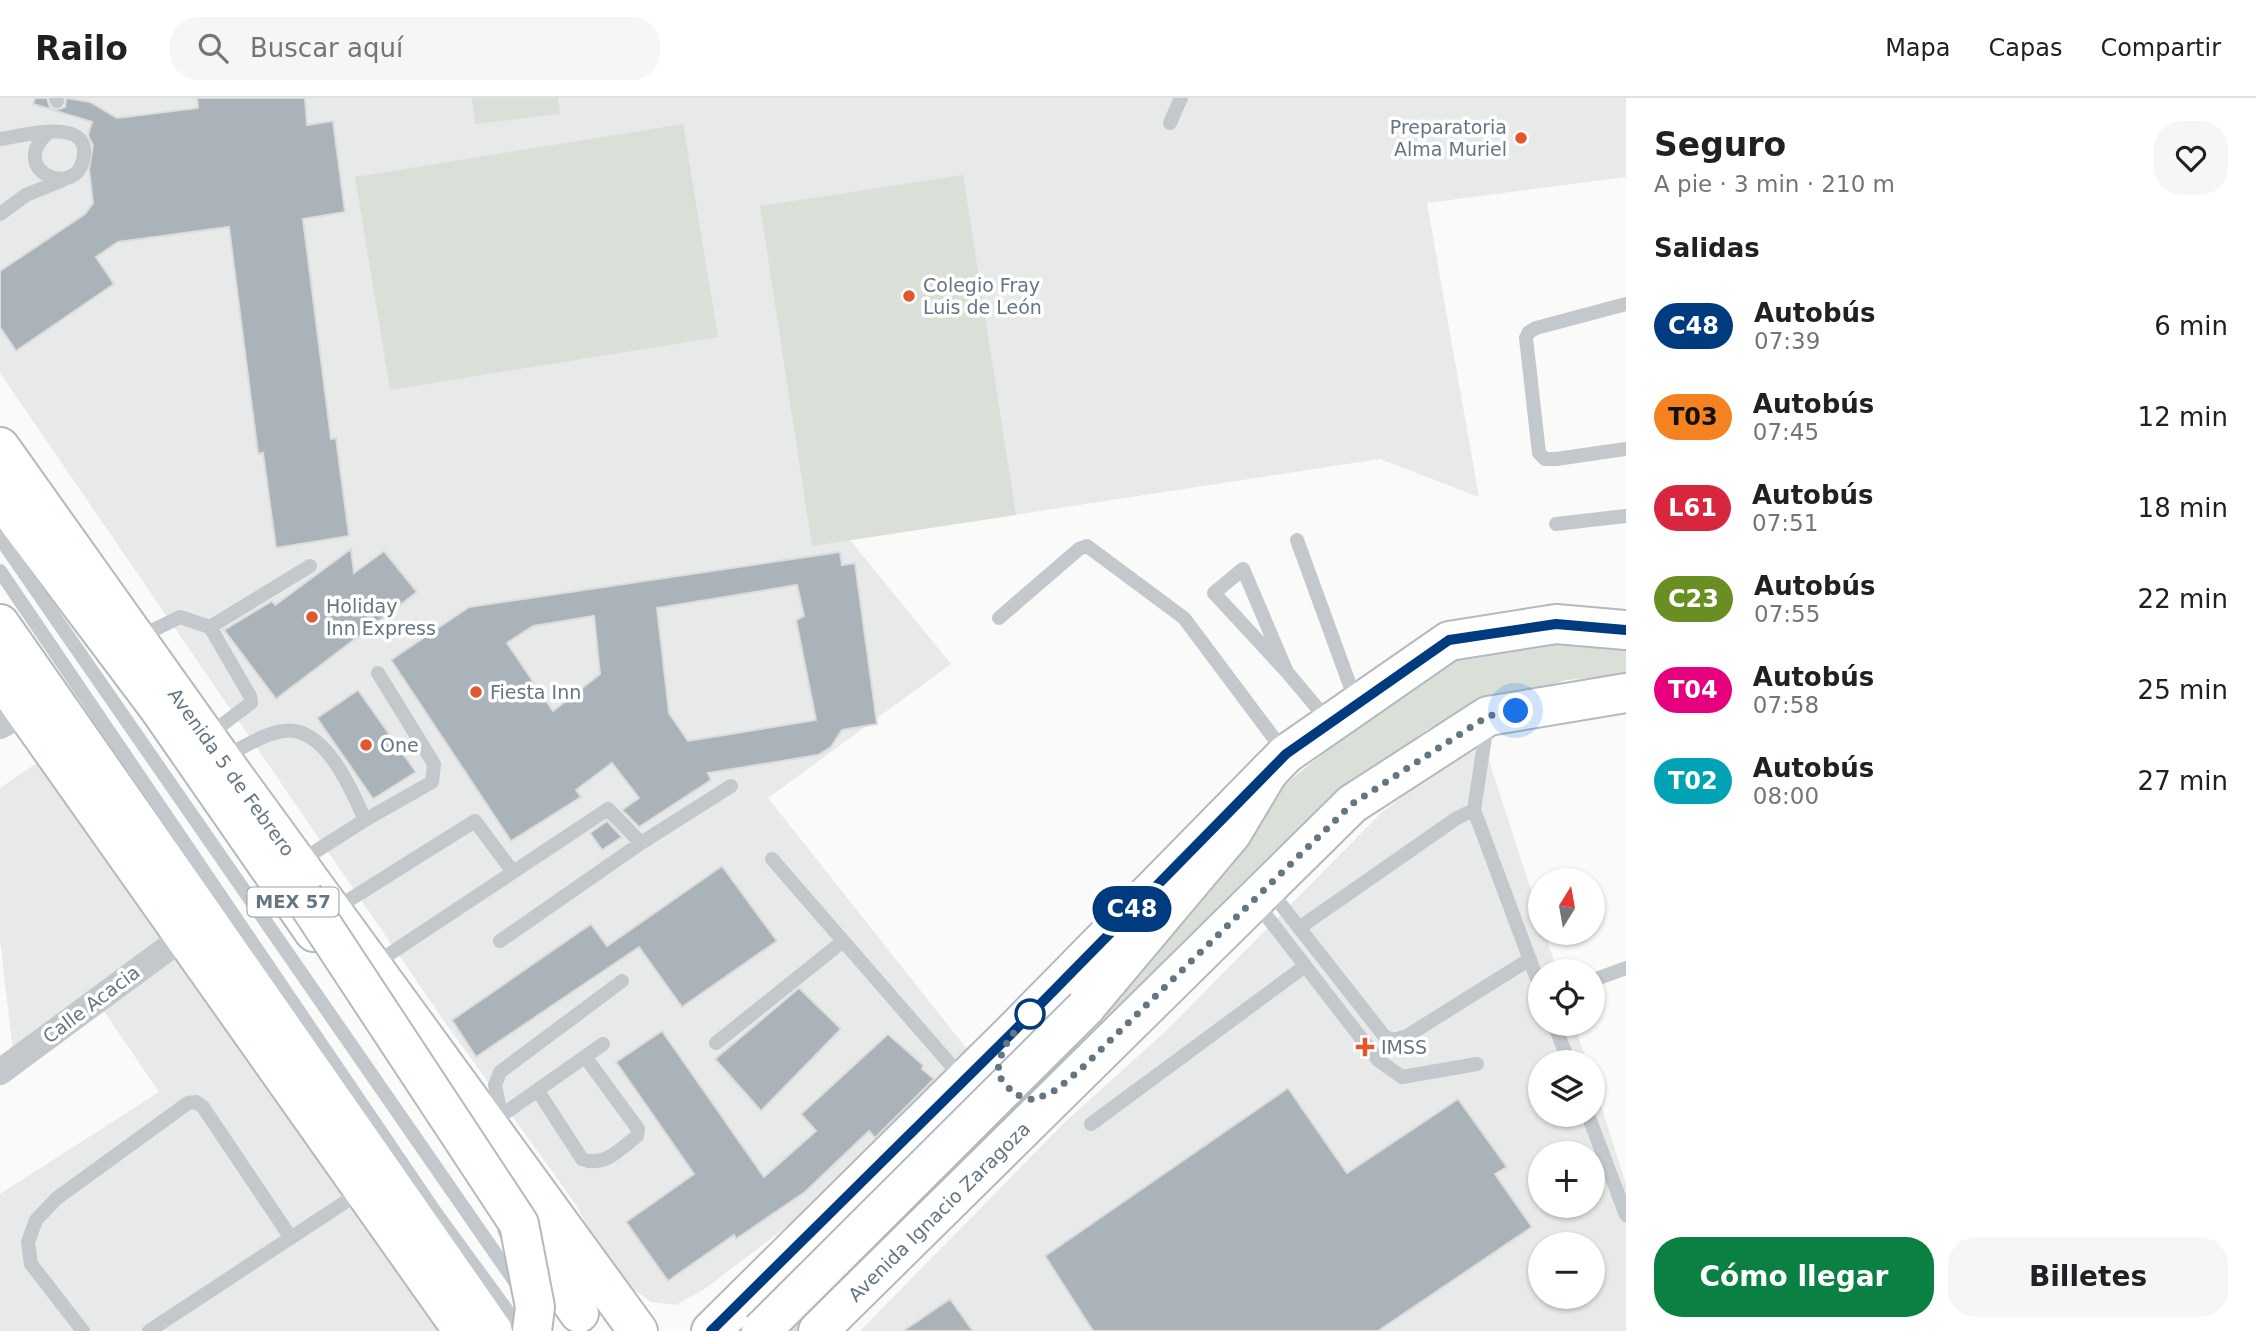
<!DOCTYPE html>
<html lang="es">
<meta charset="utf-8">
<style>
:root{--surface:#fff;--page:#f6f6f6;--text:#202124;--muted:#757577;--line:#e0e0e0;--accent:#0b8043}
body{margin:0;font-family:"DejaVu Sans",sans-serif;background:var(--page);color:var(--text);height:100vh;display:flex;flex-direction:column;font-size:26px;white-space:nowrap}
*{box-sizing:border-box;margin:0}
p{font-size:23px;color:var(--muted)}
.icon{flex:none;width:38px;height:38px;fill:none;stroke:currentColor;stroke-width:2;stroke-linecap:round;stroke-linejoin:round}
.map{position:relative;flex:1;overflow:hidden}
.sheet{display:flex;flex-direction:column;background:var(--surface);width:630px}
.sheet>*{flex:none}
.badge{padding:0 14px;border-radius:23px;font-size:24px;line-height:46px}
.needle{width:46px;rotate:11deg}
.fabs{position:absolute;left:1528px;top:770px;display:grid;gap:14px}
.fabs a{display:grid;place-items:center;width:77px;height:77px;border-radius:50%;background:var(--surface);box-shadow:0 2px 5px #0004;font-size:35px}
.you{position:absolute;width:35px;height:35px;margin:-18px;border:5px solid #fff;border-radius:50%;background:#1a73e8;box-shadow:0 0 0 10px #1a73e833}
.map>.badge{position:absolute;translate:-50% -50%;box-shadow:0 0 0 4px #fff}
h2{padding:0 28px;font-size:26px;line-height:63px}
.round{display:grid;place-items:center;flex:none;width:74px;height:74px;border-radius:28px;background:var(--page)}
.headline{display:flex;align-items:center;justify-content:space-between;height:119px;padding:0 28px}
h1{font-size:33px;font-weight:700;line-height:52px}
.cta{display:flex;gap:14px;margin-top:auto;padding:14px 28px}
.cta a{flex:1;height:80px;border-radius:28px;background:var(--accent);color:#fff;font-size:28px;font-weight:700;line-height:80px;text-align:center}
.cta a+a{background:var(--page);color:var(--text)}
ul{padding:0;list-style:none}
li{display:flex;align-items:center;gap:21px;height:91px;padding:0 28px}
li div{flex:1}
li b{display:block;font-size:26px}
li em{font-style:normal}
li .badge{min-width:77px;font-weight:700;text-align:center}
header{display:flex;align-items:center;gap:42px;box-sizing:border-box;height:98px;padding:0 35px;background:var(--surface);border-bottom:2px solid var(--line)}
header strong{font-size:33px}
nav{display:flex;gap:38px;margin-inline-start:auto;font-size:24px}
.search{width:490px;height:63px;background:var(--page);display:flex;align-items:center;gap:18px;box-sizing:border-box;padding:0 24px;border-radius:28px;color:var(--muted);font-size:26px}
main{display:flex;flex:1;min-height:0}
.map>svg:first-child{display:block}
</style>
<header>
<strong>Railo</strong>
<div class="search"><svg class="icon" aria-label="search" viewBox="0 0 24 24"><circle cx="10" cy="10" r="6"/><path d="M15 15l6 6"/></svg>Buscar aquí</div>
<nav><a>Mapa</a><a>Capas</a><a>Compartir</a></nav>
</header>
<main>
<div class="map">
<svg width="1626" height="1233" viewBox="0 0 1626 1233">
<rect width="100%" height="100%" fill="#fafaf8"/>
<path fill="#e8e9e9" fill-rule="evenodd" d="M0 0H1626V79L1427 105 1479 399 1380 361 850 442 951 566 768 700 967 951 798 1120 706 1190 676 1207 651 1204 615 1178 576 1107 442 920 0 275Z
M1484 647 1540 820V835H1545L1557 873H1540V926H1574L1587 964H1540V1017H1592L1593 982 1626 1086V1233H860L1066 1023 1166 933 1381 715 1431 677ZM1540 1055H1592V1108H1540ZM1540 1146H1592V1199H1540Z
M53 654 463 1233H0V1096L159 994 97 903 14 964 0 841V690Z"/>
<path fill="#dadfd7" d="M472 0H558L560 16 475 26Z
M683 26 718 239 390 292 355 79Z
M963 77 1016 417 812 448 760 108Z
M1626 532V577L1566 582 1428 631 1321 714 807 1233H731L1256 710 1342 640 1462 549Z"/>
<path fill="#aab3b9" stroke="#dcdcda" stroke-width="2" fill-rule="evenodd" d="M35 0H47L50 10 56 12 65 9 66 0 90 4 117 20 198 10 197 0H305L307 27 333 23 345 114 303 121 331 341 336 340 349 438 276 450 263 355 258 356 229 129 118 144 96 159 114 186 16 253 0 229V173L85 116 93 105 89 71 93 48 88 37 92 24 33 6Z
M351 451 354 475 384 453 417 494 276 601 224 532 272 503 275 507Z
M840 454 842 467 855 465 877 626 842 632 831 649 818 657 708 675 711 682 639 729 622 712 639 700 612 665 576 692 581 699 511 743 391 562 469 509ZM797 487 804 518 796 522 816 622 688 643 669 615 657 510ZM594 518 600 576 553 613 507 545 533 528Z
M358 592 416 674 373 701 317 620Z
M607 723 622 739 602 752 590 735Z
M722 768 777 843 682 909 639 849 476 959 452 922 591 826 607 848Z
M799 890 841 931 761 1013 715 961Z
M662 933 764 1079 816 1033 801 1016 888 936 923 967 922 971 934 981 875 1040 869 1033 805 1094 736 1141 734 1137 668 1183 626 1124 694 1076 616 964Z
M1288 990 1347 1075 1458 1001 1507 1069 1495 1076 1532 1129 1378 1233H1093L1045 1158Z
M950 1201 973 1233H903Z"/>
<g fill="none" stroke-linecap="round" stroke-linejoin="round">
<defs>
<g id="secondary">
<path id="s1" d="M0 349 231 674 638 1233"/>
<path d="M0 578 463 1233"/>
<path d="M711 1233 1013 934 1286 656 1449 543 1556 526 1626 532"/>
<path id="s2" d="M818 1233 1352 706 1488 618 1626 595"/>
</g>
<path id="trunk" d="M0 399 158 609 314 834
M0 526 493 1233
M0 571 13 597
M1085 910 1232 735 1269 673
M518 1128 579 1215"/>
</defs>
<use href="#secondary" stroke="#b3babf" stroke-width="42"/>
<use href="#trunk" stroke="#b4b9bd" stroke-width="42"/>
<path stroke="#c3c8cc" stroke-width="14" d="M56 0 57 3
M1170 25 1181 0
M0 41C22 38 94 17 83 62 74 102 7 71 48 35
M0 116 26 97 63 82
M1626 206 1536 230 1529 234 1526 240 1539 355 1545 361H1556L1626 351
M1556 426 1626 418
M0 440 518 1188
M1297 442 1356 604
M1243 471 1287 574 1214 495Z
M0 473 435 1114 522 1233
M999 520 1079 451 1087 448 1184 520 1285 655
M210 529 310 468
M137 540 180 519 210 529 250 598 251 605 207 638
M1287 574 1329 624
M224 659C242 650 263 636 283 633 324 626 352 692 365 722L299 764
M1474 712 1487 626
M365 722 432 684 434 666 378 575
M772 761 963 981
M1268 790 1385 939 1394 942 1407 938 1530 861
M1255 803 1378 962 1402 979 1477 966
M333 812 475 723 513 774
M1299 830 1457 720 1474 712 1540 889
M500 843 641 745 731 688
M373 867 608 711 641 745
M1596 881 1626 870
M1554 926 1569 964
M716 945 842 844
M538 993 582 1061C604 1070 620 1051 637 1038L638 1031 586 960
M501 1017 495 987 500 974 622 883
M1588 1017 1626 1117
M495 1022 603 946
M1091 1026 1305 868
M83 1233 31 1166 28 1144 36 1122 57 1100 188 1005 196 1004 203 1009 291 1140
M149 1233 362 1093"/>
<path stroke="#c3c8cc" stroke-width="26" d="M0 628 25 615
M0 974 183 839"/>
<use href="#secondary" stroke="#fff" stroke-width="38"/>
<use href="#trunk" stroke="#fff" stroke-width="38"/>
<defs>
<path id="secondary-bridge" d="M303 798 519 1126 535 1209 532 1233"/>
<path id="trunk-bridge" d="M761 1233 1085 910"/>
</defs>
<use href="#secondary-bridge" stroke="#b3babf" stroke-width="42" stroke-linecap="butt"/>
<use href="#trunk-bridge" stroke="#b4b9bd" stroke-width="42" stroke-linecap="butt"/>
<use href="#secondary-bridge" stroke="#fff" stroke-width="38"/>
<use href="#trunk-bridge" stroke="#fff" stroke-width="38"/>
</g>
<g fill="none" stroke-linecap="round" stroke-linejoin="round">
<defs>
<path id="line" d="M711 1233 1013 934 1286 656 1449 542 1556 526 1626 532"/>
</defs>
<use href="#line" stroke="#fff" stroke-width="16"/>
<use href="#line" stroke="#003b80" stroke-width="10"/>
<path stroke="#657683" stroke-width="7" stroke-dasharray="0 12.6" d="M1030 916C1013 934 998 952 998 977L1014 996 1034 1002 1056 992 1081 971 1352 706 1488 618 1516 613"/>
</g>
<g fill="#e4572e" stroke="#fff" stroke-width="2.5">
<circle cx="1521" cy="40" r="7"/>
<circle cx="909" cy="198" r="7"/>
<circle cx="312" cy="519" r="7"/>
<circle cx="476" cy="594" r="7"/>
<circle cx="366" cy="647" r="7"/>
<path d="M1361.5 938.5h7v7h7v7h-7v7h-7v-7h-7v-7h7z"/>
</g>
<circle fill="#fff" stroke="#003b80" stroke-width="3.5" cx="1030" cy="916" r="14"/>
<g text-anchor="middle" stroke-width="7" stroke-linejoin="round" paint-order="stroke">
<rect fill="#fff" stroke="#939fa8" stroke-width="2" x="247.5" y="789.5" width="91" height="29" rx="5"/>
<g font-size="18" font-weight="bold" fill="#657683">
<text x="293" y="810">MEX 57</text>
</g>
<g font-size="19" fill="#657683" stroke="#fff" text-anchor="start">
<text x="1507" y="36" text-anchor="end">Preparatoria<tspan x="1507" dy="22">Alma Muriel</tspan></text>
<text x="923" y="194">Colegio Fray<tspan x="923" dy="22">Luis de León</tspan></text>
<text x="326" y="515">Holiday<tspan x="326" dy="22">Inn Express</tspan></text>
<text x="490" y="601">Fiesta Inn</text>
<text x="380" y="654">One</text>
<text x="1381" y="956">IMSS</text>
</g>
<g font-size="19" fill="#657683" stroke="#fff">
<text dy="7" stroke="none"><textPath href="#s1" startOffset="399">Avenida 5 de Febrero</textPath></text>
<text transform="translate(91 906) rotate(-37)" y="7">Calle Acacia</text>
<text dy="7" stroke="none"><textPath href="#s2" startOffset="170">Avenida Ignacio Zaragoza</textPath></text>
</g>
</g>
</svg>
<div class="fabs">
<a><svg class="needle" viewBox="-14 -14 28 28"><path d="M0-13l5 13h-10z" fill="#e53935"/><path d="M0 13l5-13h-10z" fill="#757577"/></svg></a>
<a><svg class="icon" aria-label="locate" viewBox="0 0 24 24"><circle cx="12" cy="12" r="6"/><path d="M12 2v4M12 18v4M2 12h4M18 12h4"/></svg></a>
<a><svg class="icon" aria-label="layers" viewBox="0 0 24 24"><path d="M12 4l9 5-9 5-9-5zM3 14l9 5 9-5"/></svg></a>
<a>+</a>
<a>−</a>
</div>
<div class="you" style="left:1516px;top:613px"></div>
<b class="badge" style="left:1132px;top:811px;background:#003b80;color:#fff">C48</b>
</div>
<section class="sheet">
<div class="headline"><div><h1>Seguro</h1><p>A pie · 3 min · 210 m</p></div><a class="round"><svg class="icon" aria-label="heart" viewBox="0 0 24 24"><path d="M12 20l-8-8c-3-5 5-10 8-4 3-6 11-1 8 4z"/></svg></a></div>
<h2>Salidas</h2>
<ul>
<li><span class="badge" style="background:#003b80;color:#fff">C48</span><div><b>Autobús</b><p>07:39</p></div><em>6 min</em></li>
<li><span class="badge" style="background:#f58220;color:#111">T03</span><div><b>Autobús</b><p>07:45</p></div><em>12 min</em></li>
<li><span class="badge" style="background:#d7263d;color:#fff">L61</span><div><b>Autobús</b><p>07:51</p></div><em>18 min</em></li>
<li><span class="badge" style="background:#6b8e23;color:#fff">C23</span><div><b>Autobús</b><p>07:55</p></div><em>22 min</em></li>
<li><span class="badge" style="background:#e6007e;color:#fff">T04</span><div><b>Autobús</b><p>07:58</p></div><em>25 min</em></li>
<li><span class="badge" style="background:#00a3b4;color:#fff">T02</span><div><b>Autobús</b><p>08:00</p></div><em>27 min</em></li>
</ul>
<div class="cta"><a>Cómo llegar</a><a>Billetes</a></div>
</section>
</main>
